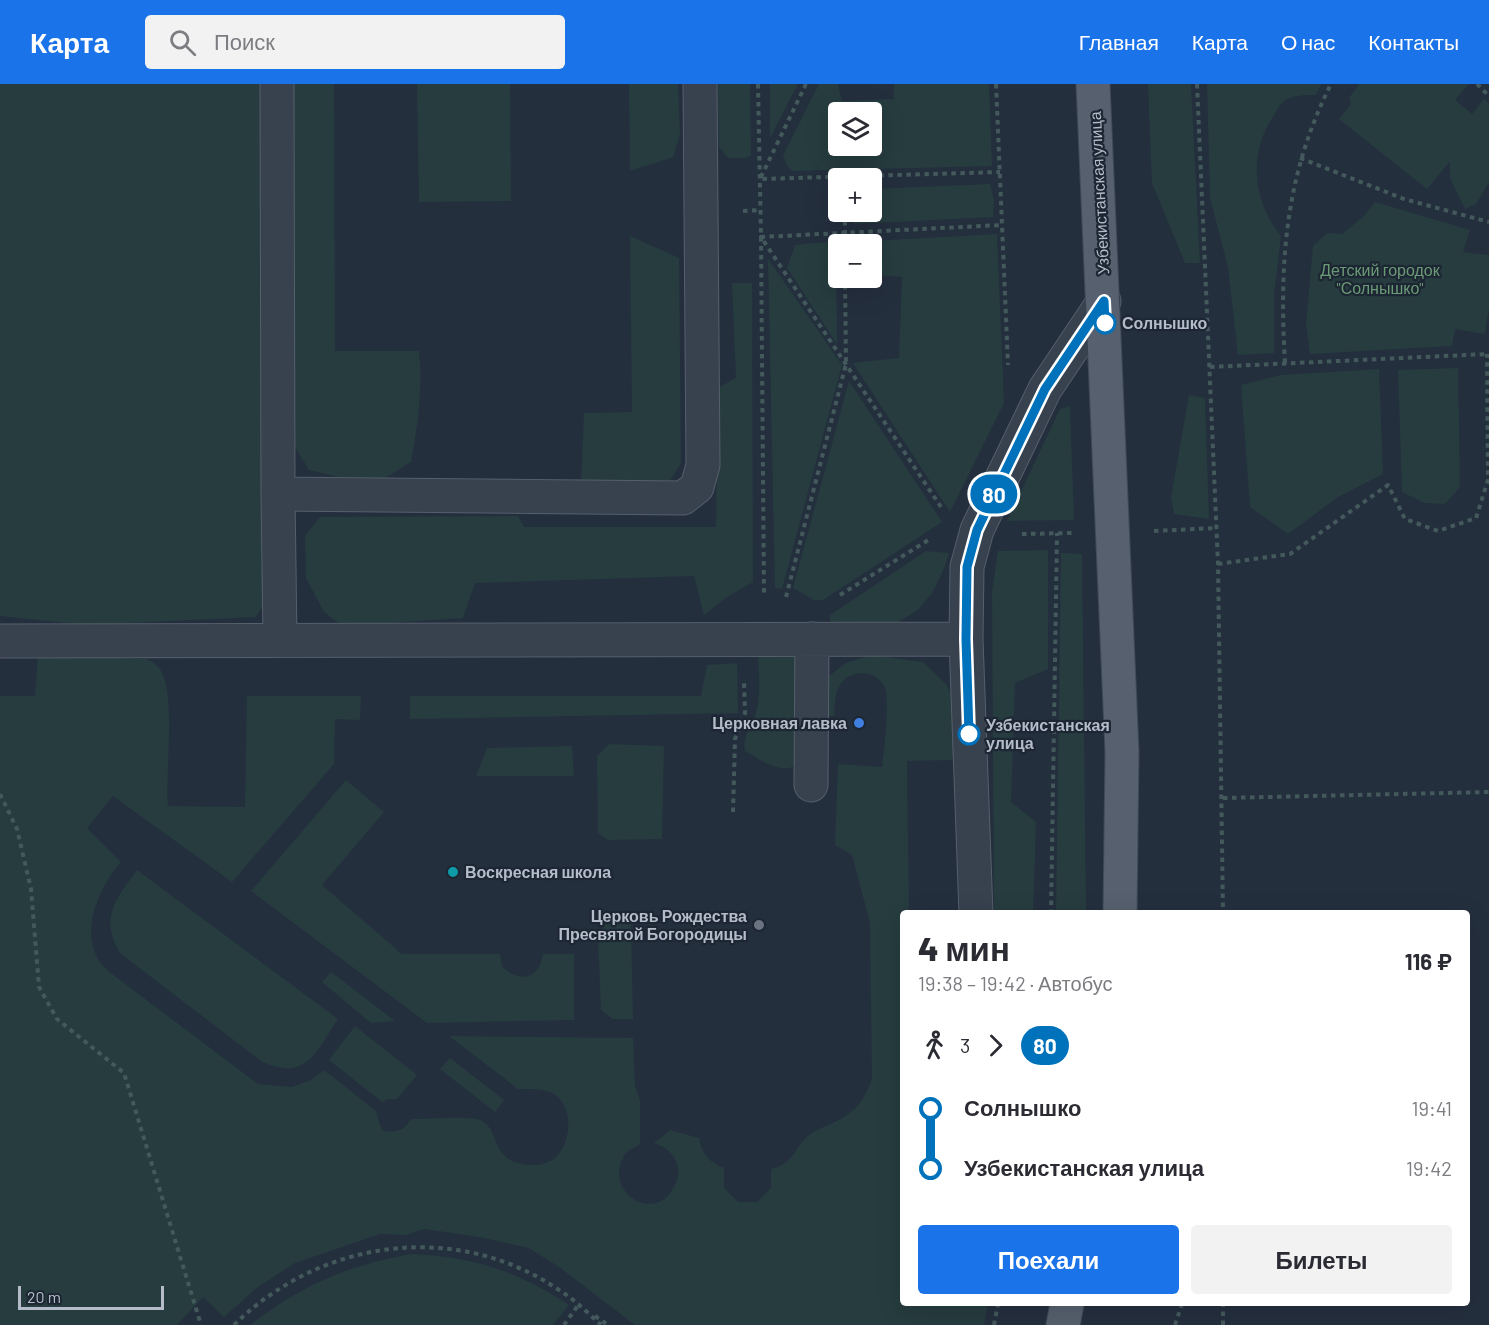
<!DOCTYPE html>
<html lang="ru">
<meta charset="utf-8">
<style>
:root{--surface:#fff;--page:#f2f2f3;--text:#2b2b33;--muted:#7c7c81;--accent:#1a73e8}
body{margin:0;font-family:Barlow,sans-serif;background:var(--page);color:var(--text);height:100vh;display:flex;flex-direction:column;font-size:22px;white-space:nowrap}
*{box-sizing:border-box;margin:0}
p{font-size:20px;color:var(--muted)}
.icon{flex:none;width:33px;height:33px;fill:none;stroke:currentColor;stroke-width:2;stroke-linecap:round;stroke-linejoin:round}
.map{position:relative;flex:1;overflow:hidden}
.details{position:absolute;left:900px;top:826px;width:570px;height:396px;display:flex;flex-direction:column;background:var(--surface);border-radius:6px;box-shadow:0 6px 24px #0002}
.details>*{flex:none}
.badge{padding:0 12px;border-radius:20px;font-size:21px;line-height:39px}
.buttons{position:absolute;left:828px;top:18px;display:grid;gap:12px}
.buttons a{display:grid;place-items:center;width:54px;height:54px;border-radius:6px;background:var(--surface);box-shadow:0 6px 24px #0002;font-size:30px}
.scale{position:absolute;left:18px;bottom:15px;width:146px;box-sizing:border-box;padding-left:6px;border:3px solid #b4bcc9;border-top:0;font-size:16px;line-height:21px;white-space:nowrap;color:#b4bcc9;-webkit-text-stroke:4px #1d2633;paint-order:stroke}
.map>.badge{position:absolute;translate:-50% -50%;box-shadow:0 0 0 3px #fff}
.legs{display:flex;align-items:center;gap:9px;height:66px;padding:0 18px;font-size:20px}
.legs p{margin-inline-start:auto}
.head{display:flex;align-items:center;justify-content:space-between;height:102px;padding:0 18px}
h1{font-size:33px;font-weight:800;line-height:45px}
.cta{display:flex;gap:12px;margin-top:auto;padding:12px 18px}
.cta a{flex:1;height:69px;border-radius:6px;background:var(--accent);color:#fff;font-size:24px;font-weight:800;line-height:69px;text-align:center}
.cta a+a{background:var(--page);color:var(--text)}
ul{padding:0 18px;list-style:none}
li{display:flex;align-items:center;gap:21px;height:60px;font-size:22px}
li i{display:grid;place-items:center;width:9px;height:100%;margin:0 8px;background:currentColor}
li i::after{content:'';width:15px;height:15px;margin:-8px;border:4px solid;border-radius:50%;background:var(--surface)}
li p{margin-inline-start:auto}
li:first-child i{background:linear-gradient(#0000 50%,currentColor 0)}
li:last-child i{background:linear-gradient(currentColor 50%,#0000 0)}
header{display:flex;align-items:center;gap:36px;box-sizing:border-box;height:84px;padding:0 30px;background:var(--accent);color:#fff}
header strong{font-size:28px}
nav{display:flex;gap:33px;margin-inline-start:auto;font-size:21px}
.search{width:420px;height:54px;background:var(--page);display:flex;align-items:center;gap:15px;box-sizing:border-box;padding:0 21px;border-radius:6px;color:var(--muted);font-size:22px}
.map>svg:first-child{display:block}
</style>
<header>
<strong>Карта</strong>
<div class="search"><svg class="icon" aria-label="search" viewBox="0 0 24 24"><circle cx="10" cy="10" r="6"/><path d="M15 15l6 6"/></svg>Поиск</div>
<nav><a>Главная</a><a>Карта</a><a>О нас</a><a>Контакты</a></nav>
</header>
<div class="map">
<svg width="1489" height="1241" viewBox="0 0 1489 1241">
<rect width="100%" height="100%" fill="#242f3e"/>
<path fill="#263c3f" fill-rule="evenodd" d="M0 0H262L266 517 256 533 86 541 0 532Z
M293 0H334L335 267H419C423 304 418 341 411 378L385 394 338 393 309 386 292 358Z
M417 0H510L511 117 419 118Z
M629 0H678L680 51 673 73 630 87Z
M718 0H750L751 72 744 74H728L719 63Z
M770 0H798L770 54Z
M819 0H838L842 17 894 15V0H989L992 82 793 87 787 82 783 72ZM838 28H872V62H838Z
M1148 0H1191L1200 179H1185L1152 99Z
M1207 0H1321L1316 11C1305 11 1293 11 1284 17 1279 21 1275 30 1271 36 1248 72 1254 120 1281 152L1274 211V269L1238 271 1228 183 1210 114Z
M1359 0H1469L1455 16 1472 30 1484 15 1489 20V98L1476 120 1465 125 1450 94V77L1427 105 1339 35 1351 20 1349 14Z
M990 100 994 116 993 133 854 140V128H872V105Z
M1375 118 1470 146 1463 168 1489 171V224L1485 250 1455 245 1452 262 1310 270 1306 240 1313 162 1327 149 1342 150 1364 132Z
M997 150 1004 319 950 428 853 279 899 274 902 193 872 191V160H853L852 158Z
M630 152 679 174 681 379 667 401 581 404 584 329 632 328Z
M836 157 837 260 787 184 795 161Z
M768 175 842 281 782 505 775 504Z
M732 199H752L753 498 727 513 704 531 694 492 475 499 463 534 342 542 324 528 306 494 305 452 320 433 518 432 524 443H716L718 304 736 294Z
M1458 284 1460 403 1445 420 1425 419 1402 408 1398 286Z
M1379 285 1383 390 1338 413 1288 450 1250 423 1241 301 1281 291Z
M849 297 942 438 823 516H814L793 504Z
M1189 311 1205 314 1209 435 1174 430 1171 413Z
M1070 322 1074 436 1007 437 1060 325Z
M1048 466V585L1015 599 1011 718 1036 738 1033 829H994L992 508 998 467Z
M926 467 949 469 943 487 932 509 918 526 895 540 830 539V531Z
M1061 469 1082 470 1086 829H1056Z
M758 565 793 571 803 588 800 679C782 693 762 676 745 667 742 654 750 644 755 632 762 612 758 585 758 565Z
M38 571 147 575C153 578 158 581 161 587 176 612 165 690 168 722L245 723 247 612H361L360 636 335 635 334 680 232 798 113 712 87 744 121 778C101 801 82 841 96 871 98 877 104 882 108 887L258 1000 292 1003 311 996 324 986 376 1027 379 1039 383 1047C397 1049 404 1046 411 1035 424 1035 472 1032 480 1036 500 1044 490 1074 522 1080 530 1081 538 1082 545 1079 571 1072 577 1024 554 1010 544 1004 529 1005 518 1005L449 952 633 954 635 1002 640 1017V1060C636 1063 628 1066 625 1070 624 1071 622 1077 621 1078 609 1113 656 1136 672 1106 677 1097 679 1094 678 1084 675 1070 667 1064 654 1059L670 1046 699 1054C701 1069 710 1079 724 1084V1104L738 1118H757L771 1104V1085C795 1079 793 1065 808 1052 815 1046 824 1043 833 1039 855 1029 863 1018 872 995L870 839 852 771 835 761 838 680 882 683C884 668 890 616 885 604 877 585 850 585 840 601 834 610 835 622 834 632H825L829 592 846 579 872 571 923 578 947 601 957 628 958 652 952 676 907 677 909 829 903 830V1220H988L984 1241H635L559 1183 529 1164 479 1153 424 1145 406 1151 380 1150 295 1179 258 1203 224 1233 203 1213 177 1241H0V612H35Z
M737 579 738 629 410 635V612H701L707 581Z
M609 660 664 662 662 755 608 756 598 749 597 672Z
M572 662 574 692H476L487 664Z
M346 696 384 728 322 801 402 870H500L502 882C519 900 540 895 543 870H574V936L427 939 251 807Z
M137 786 338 935C316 967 307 999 261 977L120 869C99 834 116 815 137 786Z
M631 839 633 935H613L601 926 598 852 605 840Z
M331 888 395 937 371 939 322 898Z
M355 942 417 991 397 1015H388L382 1018 329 976Z
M450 974 504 1016 495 1028 440 985Z
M410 1170C472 1172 517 1187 569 1221L553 1241H250C304 1200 344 1183 410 1170Z"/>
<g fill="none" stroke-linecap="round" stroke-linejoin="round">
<defs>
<path id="minor" d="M277 0 278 410 280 556
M278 410 683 414 697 403 703 381 700 0
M0 557 966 555
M811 701 812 555
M976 830 966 555 967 483 977 446 1045 305 1104 217"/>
<path id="major" d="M1093 0 1122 668 1120 830
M1063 1241 1067 1220"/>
</defs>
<use href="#minor" stroke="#565f6c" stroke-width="35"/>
<use href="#major" stroke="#414a57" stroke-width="35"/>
<path stroke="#44595c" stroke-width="4" stroke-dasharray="4.5 4.5" stroke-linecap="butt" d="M758 0 761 153 764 512
M806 0 760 95 1000 88
M996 0 1008 281
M1197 0 1218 480 1223 830
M1477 0 1489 12
M1300 74 1404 115 1489 138
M743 127 760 126
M845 128V160
M1285 279C1279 179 1285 91 1331 0
M1210 283 1488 270
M941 423 761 153 1002 141
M1154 447 1216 444
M1022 450 1072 449
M1218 480 1290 470 1388 401 1405 435 1438 447 1476 434 1488 396 1487 270
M840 511 930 455
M786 513 846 280 845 194
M0 710 17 745 31 805 39 903 57 935 124 989 201 1241
M1223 714 1489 708
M733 728 735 655 745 629 744 598
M1051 830 1057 449
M595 1232 608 1241
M234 1241C321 1155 456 1136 559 1206 575 1216 588 1229 601 1241
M564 1241 579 1220
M994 1241 998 1220
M1175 1241 1182 1220
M1223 1241V1220"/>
<use href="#minor" stroke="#38414e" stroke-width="33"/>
<use href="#major" stroke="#56606e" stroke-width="33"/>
</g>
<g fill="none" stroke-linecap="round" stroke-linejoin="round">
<defs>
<path id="line-1" d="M969 650 966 555 967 483 977 446 1045 305 1104 217 1105 239"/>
</defs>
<use href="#line-1" stroke="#fff" stroke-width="14"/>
<use href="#line-1" stroke="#0072bc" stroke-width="9"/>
</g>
<g fill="#fff" stroke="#0072bc" stroke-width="3">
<circle cx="1105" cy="239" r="10"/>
<circle cx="969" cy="650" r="10"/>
</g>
<circle fill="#3f7fe0" stroke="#1d2633" stroke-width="2" cx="859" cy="639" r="6"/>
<circle fill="#0f9aa8" stroke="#1d2633" stroke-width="2" cx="453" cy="788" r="6"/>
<circle fill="#6b7280" stroke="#1d2633" stroke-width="2" cx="759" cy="841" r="6"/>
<g text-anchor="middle" stroke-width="4.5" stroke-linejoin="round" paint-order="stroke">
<g font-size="16" fill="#b4bcc9" stroke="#1d2633">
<text transform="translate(1099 109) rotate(-93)" y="6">Узбекистанская улица</text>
</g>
<g font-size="16" fill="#6b9a76" stroke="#1d2633">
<text x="1380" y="192">Детский городок<tspan x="1380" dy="18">"Солнышко"</tspan></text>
</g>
<g font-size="16" font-weight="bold" fill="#b4bcc9" stroke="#1d2633" text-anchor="start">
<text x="1122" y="245">Солнышко</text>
<text x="986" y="647">Узбекистанская<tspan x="986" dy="18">улица</tspan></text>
</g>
<g font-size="16" font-weight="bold" fill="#b4bcc9" stroke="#1d2633" text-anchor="end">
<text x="847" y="645">Церковная лавка</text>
<text x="465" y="794" text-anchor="start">Воскресная школа</text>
<text x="747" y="838">Церковь Рождества<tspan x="747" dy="18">Пресвятой Богородицы</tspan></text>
</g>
</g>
</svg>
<div class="buttons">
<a><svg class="icon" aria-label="layers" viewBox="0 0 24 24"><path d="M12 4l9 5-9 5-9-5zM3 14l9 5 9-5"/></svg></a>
<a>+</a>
<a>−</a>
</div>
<div class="scale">20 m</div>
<b class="badge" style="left:994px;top:410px;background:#0072bc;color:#fff">80</b>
<section class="details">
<div class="head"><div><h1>4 мин</h1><p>19:38 – 19:42 · Автобус</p></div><b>116 ₽</b></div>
<div class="legs"><svg class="icon" aria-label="walk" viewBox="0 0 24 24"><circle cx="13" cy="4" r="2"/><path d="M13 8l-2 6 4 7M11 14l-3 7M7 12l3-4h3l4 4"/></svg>3<svg class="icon" aria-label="forward" viewBox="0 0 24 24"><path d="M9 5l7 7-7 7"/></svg><b class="badge" style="background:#0072bc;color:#fff">80</b></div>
<ul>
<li><i style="color:#0072bc"></i><b>Солнышко</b><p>19:41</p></li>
<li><i style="color:#0072bc"></i><b>Узбекистанская улица</b><p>19:42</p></li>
</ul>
<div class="cta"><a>Поехали</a><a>Билеты</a></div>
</section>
</div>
